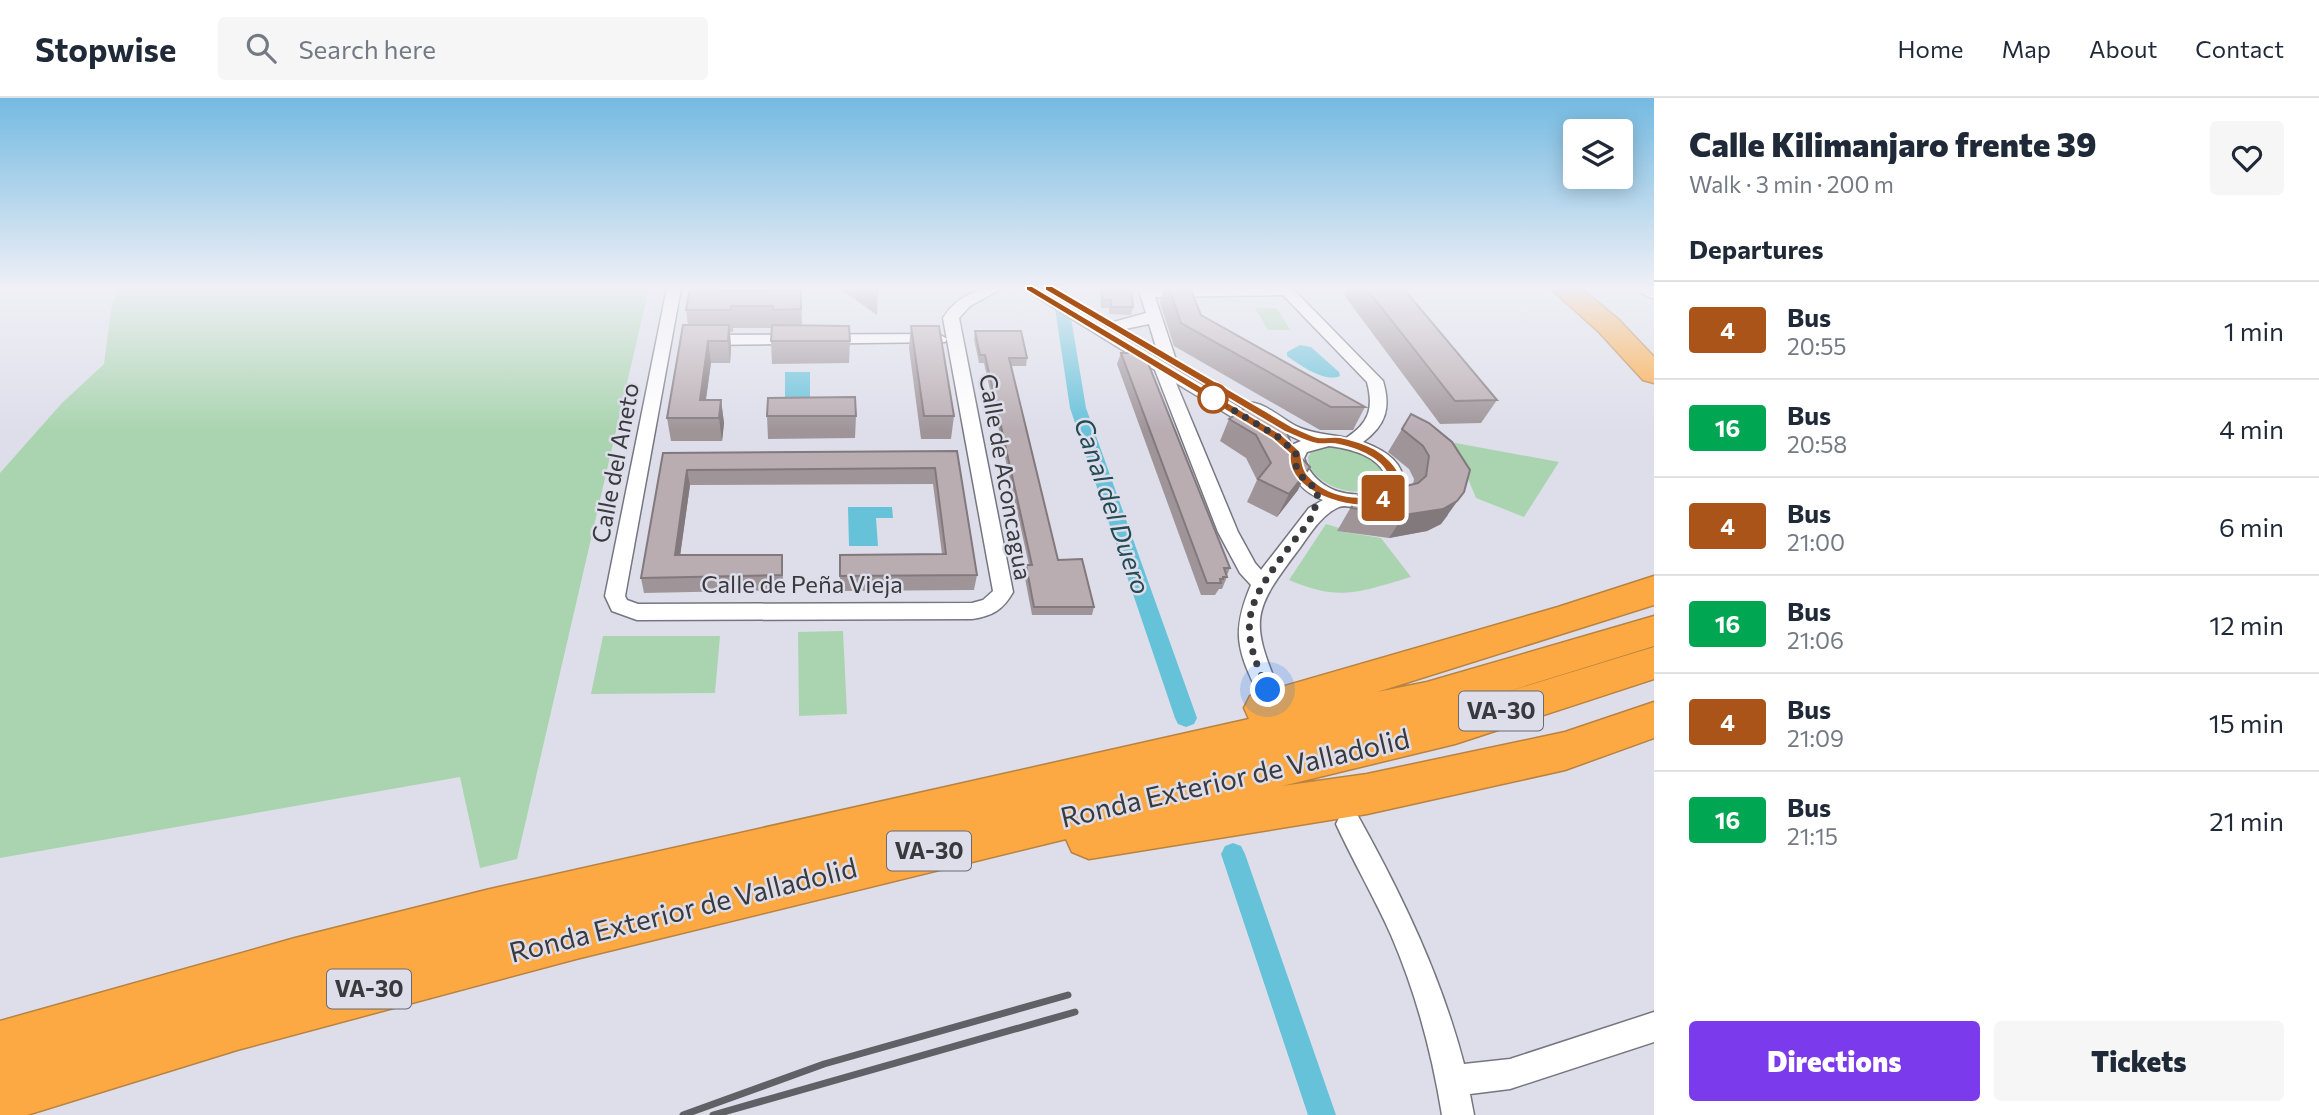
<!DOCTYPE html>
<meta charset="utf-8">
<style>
:root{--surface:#fff;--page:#f6f6f7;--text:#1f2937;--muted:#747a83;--line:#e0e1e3;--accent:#7c3aed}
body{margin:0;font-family:Commissioner,sans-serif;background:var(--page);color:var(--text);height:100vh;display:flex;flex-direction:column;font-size:26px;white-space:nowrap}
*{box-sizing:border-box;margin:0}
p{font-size:23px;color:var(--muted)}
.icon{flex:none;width:38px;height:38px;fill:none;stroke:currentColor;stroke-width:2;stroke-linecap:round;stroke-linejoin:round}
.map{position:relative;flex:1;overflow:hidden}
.sheet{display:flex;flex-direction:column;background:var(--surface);width:665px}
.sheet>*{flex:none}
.badge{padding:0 14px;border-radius:5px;font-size:24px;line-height:46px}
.controls{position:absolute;left:1563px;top:21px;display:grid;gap:14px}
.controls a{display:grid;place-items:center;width:70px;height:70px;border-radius:7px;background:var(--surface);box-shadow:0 4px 18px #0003;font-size:35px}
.you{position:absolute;width:35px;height:35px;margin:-18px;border:5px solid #fff;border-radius:50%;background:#1a73e8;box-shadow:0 0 0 10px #1a73e833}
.map>.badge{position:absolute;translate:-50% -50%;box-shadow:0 0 0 4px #fff}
h2{padding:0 35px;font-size:26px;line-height:63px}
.round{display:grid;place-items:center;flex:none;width:74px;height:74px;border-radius:7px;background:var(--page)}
.overview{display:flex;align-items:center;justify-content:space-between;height:119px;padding:0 35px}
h1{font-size:33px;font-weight:800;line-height:52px}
.cta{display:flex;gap:14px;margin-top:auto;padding:14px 35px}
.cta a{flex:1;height:80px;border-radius:7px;background:var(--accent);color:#fff;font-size:28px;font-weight:800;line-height:80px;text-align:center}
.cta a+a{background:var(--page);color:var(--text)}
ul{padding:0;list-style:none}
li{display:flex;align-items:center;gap:21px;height:98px;padding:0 35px;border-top:2px solid var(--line)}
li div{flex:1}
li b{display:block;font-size:26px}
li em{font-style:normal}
li .badge{min-width:77px;font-weight:700;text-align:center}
header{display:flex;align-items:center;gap:42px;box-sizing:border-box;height:98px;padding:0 35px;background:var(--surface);border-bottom:2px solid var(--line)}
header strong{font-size:33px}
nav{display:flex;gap:38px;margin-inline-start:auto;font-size:24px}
.search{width:490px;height:63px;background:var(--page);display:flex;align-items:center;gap:18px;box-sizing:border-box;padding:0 24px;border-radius:7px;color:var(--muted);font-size:26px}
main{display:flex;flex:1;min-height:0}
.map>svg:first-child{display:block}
</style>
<header>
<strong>Stopwise</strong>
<div class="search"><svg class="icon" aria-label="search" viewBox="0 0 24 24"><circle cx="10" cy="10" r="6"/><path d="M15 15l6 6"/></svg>Search here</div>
<nav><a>Home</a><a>Map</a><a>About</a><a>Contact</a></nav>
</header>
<main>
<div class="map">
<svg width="1654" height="1017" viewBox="0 0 1654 1017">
<rect width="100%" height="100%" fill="#dddeea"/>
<path fill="#aad4af" d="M118 190H649L517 761 480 770 460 679 0 760V375L62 305 104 266 112 206Z
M1255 210H1277L1290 232H1268Z
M1428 340 1559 364 1524 419 1476 400 1464 371Z
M1330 348C1351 349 1376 356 1383 378 1374 409 1307 389 1308 359L1312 353Z
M1326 426 1339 430 1338 433 1381 440 1411 479C1359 494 1340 504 1289 482Z
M843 533 847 616 799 618 798 534Z
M603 538H720L715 595 591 596Z"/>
<path fill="#66c2d9" d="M1300 247 1311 249 1339 274 1340 278C1325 285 1300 267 1287 258V254Z
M785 274H810V299H785Z
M848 409H892L893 420H876L878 448H849Z"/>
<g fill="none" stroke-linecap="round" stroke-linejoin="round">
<path fill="#66c2d9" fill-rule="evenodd" d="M1052 190H1066L1086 310 1197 620 1194 626 1186 629 1178 626 1175 620 1070 310Z
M1233 745 1241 748 1245 756 1336 1017H1308L1221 756 1225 748Z"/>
<defs>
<path id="street" d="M667 190H681L625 498 627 502 638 506 972 505 983 502 993 493 943 220C958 197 977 190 1003 190L970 208 959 220 1013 494C1003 512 992 518 972 521L637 522 612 513 605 498Z
M1022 190H1040L1244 312 1245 305C1262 301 1281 321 1296 328 1313 336 1328 336 1346 340 1369 325 1374 311 1367 284L1283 197 1155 199 1175 259 1167 264 1159 259 1149 226 1115 233 1107 228 1110 225 1146 215 1138 190H1292L1383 283C1391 310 1386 327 1363 344 1386 353 1407 365 1403 392 1394 406 1371 410 1355 409 1349 409 1344 407 1339 409 1321 417 1310 436 1299 451 1253 512 1249 521 1279 592L1276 599 1268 601 1260 599C1237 553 1231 534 1251 487L1240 475 1218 434 1155 272ZM1176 285 1255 333H1267L1268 327 1301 343 1294 346 1286 360C1292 381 1303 394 1323 402L1309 410 1261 472 1255 465 1238 434ZM1329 348C1351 351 1378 357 1387 380L1385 389C1356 406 1314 393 1304 360L1307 354Z
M939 236 947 241 945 244 701 247 693 242 701 237Z
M1349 714 1358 718C1402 797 1441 878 1464 966L1510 961 1654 914V944L1510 991 1470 996 1474 1017H1442C1432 955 1416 895 1391 837 1374 799 1353 763 1336 726L1340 718Z"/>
<path id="secondary" d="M1635 190H1654V201L1638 194Z"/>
<path id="highway" d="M1550 190H1580L1619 222 1654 259V285L1643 282 1599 234Z
M1654 478V507L1377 594 1427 584 1654 518V548L1451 611 1654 549V581L1455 646 1282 688 1367 676 1565 634 1654 604V640L1565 672 1367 716 1089 761 1072 754 1066 741 576 861 237 952 27 1017H0V923L295 840 486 792 1249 621 1244 610 1250 598 1558 509Z"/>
</defs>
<use href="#street" stroke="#757681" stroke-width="3"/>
<use href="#secondary" stroke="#757681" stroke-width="2"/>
<use href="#highway" stroke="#b88241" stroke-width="3"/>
<use href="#street" fill="#fff" fill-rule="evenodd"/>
<use href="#secondary" fill="#fff" fill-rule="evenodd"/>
<use href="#highway" fill="#fca943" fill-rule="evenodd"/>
<path stroke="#606067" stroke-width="7" d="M683 1017 824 966 1068 897
M713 1017 1075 914"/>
</g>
<path fill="#9f9599" d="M690 190H726V193L801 192 802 227 850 243 849 265 772 266 771 243 772 230H733V234H730L731 249 730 265H711L706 302H721L724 325 722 343H671L667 320 688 227 686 212Z
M839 190H878L877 217Z
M1100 190H1131L1133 209 1131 217 1109 216V210H1101Z
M1164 190H1190L1201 217 1365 309 1353 332H1320L1174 248 1160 205Z
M1347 190H1403L1497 302 1481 325 1440 326 1344 197Z
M911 228 954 318 951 341H921L909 250Z
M975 233 1027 260 1026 268H1011L1058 462 1094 509 1092 517H1032L1024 475 1026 467H1029L984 265H979L974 241Z
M1121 255 1230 470 1227 477V479L1222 491H1219L1215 497H1201L1117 266Z
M1247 309 1298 392 1277 419 1247 404 1257 382 1246 360 1220 343 1229 321Z
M1411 316 1429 325 1448 417 1441 426 1427 433 1389 440 1337 433 1362 390 1386 393 1413 386 1414 381 1409 371 1388 354Z
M767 318H856L855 340 768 341Z
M957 353 977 477 974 492 840 493V457L942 456 933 386 690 387 680 457H782V492L644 495 641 480 663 355Z"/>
<path fill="#82797d" d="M729 227 731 249 730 265 728 243Z
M708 243 711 265 703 320 700 302Z
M721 302 724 325 722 343 719 320Z
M1310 369 1298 392 1277 419 1289 396Z
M687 372 690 387 678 473 675 457Z
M1464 394 1441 426 1427 433 1389 440 1404 417Z
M782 457 783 472 782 492Z"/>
<path fill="#b9adb2" stroke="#82797d" stroke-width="2" d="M690 190H721V193L801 192V211L773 212V208H731V212H686Z
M871 190H878V195Z
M1102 190H1131L1133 209H1111V202H1103Z
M1169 190H1190L1201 217 1365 309H1331L1181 225Z
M1366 190H1403L1497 302 1455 303Z
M683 227H729L728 243H708L700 302H721L719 320H667Z
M772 227 849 228 850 243H771Z
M911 228H939L954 318H924Z
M975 233H1021L1027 260H1009L1058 462 1082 461 1094 509H1034L1026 467H1032L985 257H980Z
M1121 255H1144L1230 470H1224L1227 479H1223V481H1220L1221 485H1207Z
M855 299 856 318H767L768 300Z
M1247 309 1286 332 1293 351 1310 369 1289 396 1258 381 1271 365 1256 337 1229 321Z
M1411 316 1429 325 1452 344 1470 372 1464 394 1457 403 1443 411 1404 417 1351 410 1362 390 1386 393 1418 385 1426 378 1429 358 1423 348 1402 331Z
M957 353 977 477 840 478V457L946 456 935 370 687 372 675 457H782V477L641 480 663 355Z"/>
<linearGradient id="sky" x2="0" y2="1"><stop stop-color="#74bae2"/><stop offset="0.57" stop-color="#f0f0f6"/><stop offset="1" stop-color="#f0f0f6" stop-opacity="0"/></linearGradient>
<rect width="1654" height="333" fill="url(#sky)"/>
<path fill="#aa541a" stroke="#fff" stroke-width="2" d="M1026 188H1032L1281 336 1300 353C1303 361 1301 370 1308 377 1328 399 1364 406 1388 390 1394 365 1359 351 1339 347 1332 345 1324 347 1317 346 1306 344 1295 338 1285 334L1045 192V188H1052L1293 329C1301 332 1310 337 1318 339 1325 340 1333 338 1340 339 1350 341 1366 346 1375 351 1398 364 1417 394 1381 405 1352 415 1285 394 1290 356L1273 341 1026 192Z"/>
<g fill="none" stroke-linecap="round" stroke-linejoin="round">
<path stroke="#39393e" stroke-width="7" stroke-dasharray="0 12.6" d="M1213 300 1277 338 1296 355C1292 373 1305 383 1318 392 1315 419 1310 423 1293 444 1249 503 1234 522 1268 592"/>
</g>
<circle fill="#fff" stroke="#aa541a" stroke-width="3.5" cx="1213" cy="300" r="14"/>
<g text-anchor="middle" stroke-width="5" stroke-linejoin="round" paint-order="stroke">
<g fill="#dddeea" stroke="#6a6a72" stroke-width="2">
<rect x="1459" y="593.5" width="84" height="39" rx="5"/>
<rect x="887" y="733.5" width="84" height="39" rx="5"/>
<rect x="327" y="871.5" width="84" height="39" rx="5"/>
</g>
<g font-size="23" font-weight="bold" fill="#39393e">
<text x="1501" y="621">VA-30</text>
<text x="929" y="761">VA-30</text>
<text x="369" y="899">VA-30</text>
</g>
<g font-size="24" fill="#39393e" stroke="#dddeea">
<text transform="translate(616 365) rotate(-79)" y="8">Calle del Aneto</text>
<text transform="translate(1005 379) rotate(80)" y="8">Calle de Aconcagua</text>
<text x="802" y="495">Calle de Peña Vieja</text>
</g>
<g font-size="26" font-style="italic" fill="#224b56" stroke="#dddeea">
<text transform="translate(1112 408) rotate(71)" y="9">Canal del Duero</text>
</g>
<g font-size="28" fill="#39393e" stroke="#dddeea">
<text transform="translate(1235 680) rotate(-13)" y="10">Ronda Exterior de Valladolid</text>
<text transform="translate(683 812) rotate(-14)" y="10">Ronda Exterior de Valladolid</text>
</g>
</g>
</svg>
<div class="controls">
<a><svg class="icon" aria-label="layers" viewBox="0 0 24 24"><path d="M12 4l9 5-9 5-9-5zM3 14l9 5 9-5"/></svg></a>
</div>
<div class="you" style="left:1268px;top:592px"></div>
<b class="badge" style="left:1383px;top:400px;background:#aa541a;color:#fff">4</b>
</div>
<section class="sheet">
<div class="overview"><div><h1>Calle Kilimanjaro frente 39</h1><p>Walk · 3 min · 200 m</p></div><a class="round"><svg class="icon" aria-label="heart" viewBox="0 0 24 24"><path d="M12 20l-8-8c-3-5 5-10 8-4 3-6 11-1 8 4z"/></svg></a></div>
<h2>Departures</h2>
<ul>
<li><span class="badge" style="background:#aa541a;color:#fff">4</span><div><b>Bus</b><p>20:55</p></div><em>1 min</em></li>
<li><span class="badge" style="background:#00a651;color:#fff">16</span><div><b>Bus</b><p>20:58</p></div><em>4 min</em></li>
<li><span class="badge" style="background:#aa541a;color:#fff">4</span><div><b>Bus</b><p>21:00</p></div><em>6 min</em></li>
<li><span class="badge" style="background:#00a651;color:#fff">16</span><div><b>Bus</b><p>21:06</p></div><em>12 min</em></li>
<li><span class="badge" style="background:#aa541a;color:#fff">4</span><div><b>Bus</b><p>21:09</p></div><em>15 min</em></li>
<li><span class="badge" style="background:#00a651;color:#fff">16</span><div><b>Bus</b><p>21:15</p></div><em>21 min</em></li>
</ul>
<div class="cta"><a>Directions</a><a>Tickets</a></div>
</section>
</main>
